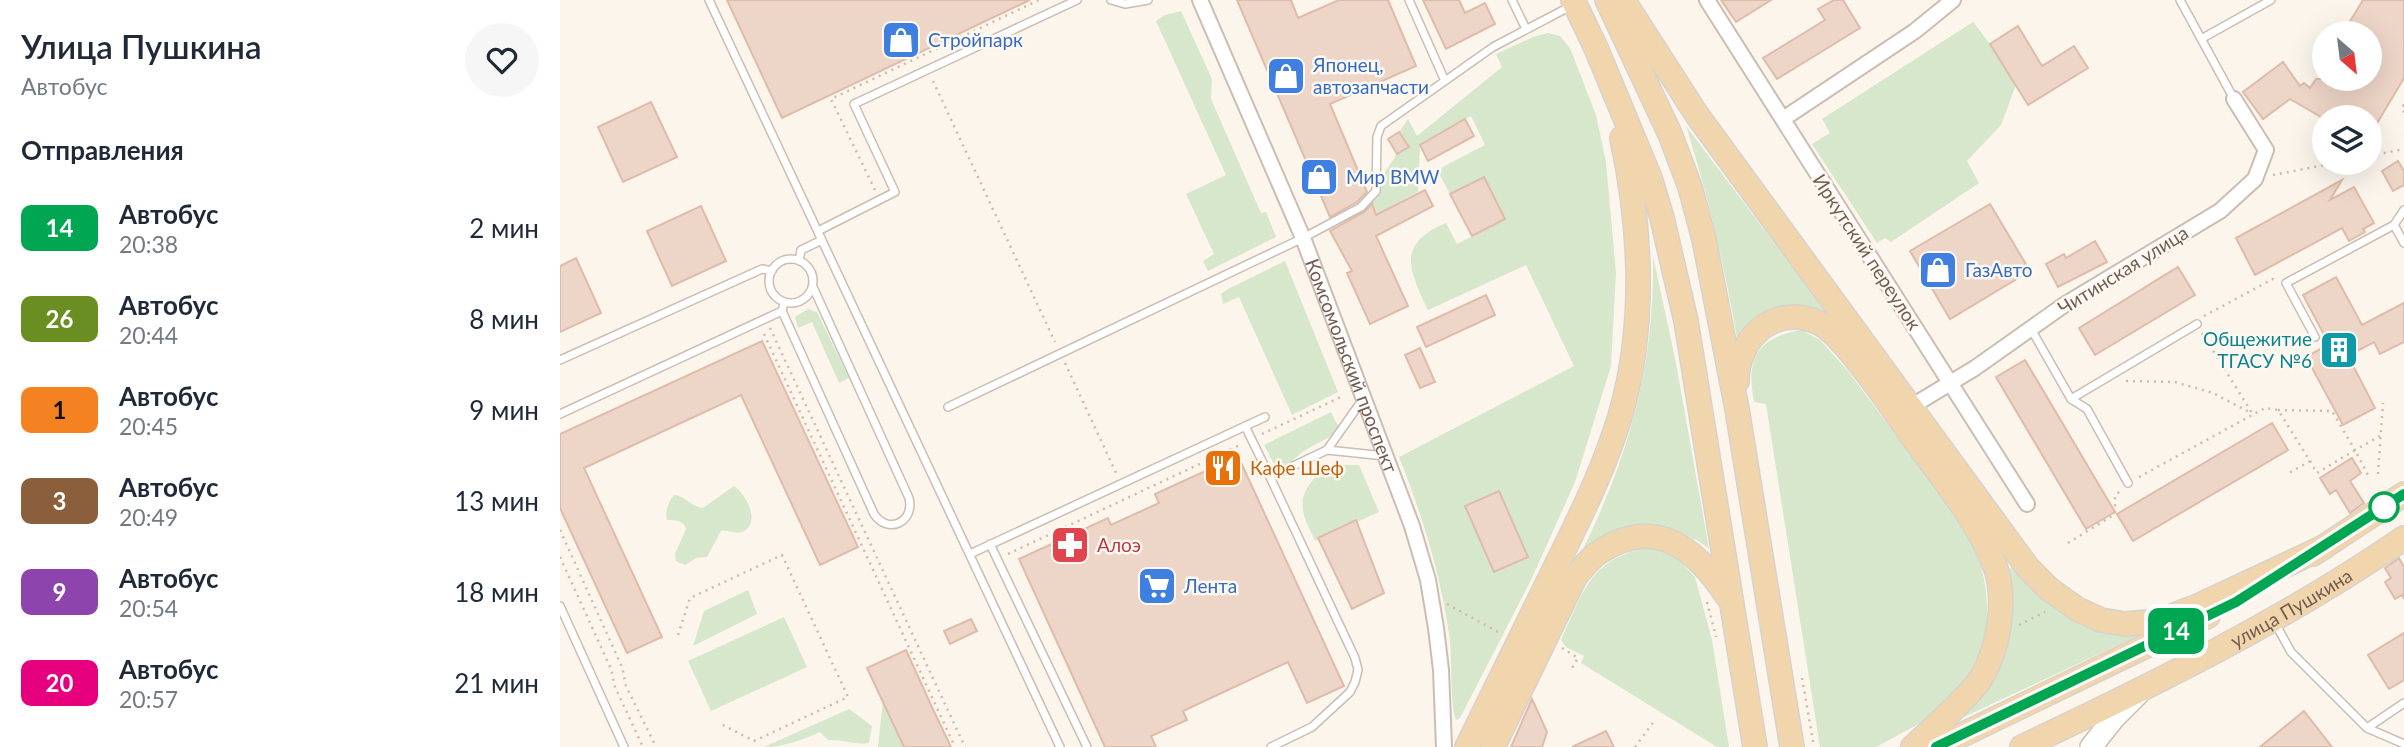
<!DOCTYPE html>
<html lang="ru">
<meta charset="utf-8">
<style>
:root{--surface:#fff;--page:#f6f6f7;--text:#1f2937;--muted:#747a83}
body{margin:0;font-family:Lato,sans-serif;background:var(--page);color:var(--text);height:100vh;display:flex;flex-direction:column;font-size:26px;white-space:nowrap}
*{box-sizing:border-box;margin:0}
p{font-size:23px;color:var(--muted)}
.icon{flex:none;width:38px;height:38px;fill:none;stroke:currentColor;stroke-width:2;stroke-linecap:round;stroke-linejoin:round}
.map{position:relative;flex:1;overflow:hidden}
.details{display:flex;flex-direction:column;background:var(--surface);width:560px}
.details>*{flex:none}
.badge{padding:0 14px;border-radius:10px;font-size:24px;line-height:46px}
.needle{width:46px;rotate:152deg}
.fabs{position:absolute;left:1752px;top:21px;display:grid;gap:14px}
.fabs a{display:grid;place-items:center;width:70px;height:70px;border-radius:50%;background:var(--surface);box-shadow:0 7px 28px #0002;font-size:35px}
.map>.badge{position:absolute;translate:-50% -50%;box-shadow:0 0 0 4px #fff}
h2{padding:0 21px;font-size:26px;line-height:63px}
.round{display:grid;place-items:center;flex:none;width:74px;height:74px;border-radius:37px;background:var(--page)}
.headline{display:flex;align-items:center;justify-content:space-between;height:119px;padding:0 21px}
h1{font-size:33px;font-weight:600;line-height:52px}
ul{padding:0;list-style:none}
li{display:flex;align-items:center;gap:21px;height:91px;padding:0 21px}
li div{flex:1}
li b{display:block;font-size:26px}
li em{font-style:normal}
li .badge{min-width:77px;font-weight:700;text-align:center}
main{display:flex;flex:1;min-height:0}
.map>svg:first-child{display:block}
</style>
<main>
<section class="details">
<div class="headline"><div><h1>Улица Пушкина</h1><p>Автобус</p></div><a class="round"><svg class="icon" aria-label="heart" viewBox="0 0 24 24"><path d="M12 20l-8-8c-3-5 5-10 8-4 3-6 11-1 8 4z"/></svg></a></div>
<h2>Отправления</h2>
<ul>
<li><span class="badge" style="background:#00a651;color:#fff">14</span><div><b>Автобус</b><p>20:38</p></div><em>2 мин</em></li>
<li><span class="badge" style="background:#6b8e23;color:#fff">26</span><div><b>Автобус</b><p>20:44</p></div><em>8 мин</em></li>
<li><span class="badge" style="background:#f58220;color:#111">1</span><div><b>Автобус</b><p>20:45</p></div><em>9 мин</em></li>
<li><span class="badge" style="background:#8b5e3c;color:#fff">3</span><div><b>Автобус</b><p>20:49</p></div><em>13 мин</em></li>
<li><span class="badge" style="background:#8e44ad;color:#fff">9</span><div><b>Автобус</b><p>20:54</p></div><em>18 мин</em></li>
<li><span class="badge" style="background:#e6007e;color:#fff">20</span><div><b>Автобус</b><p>20:57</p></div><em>21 мин</em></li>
</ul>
</section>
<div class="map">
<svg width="1844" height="747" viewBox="0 0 1844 747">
<rect width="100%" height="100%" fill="#fbf5ec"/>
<path fill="#d7e7cb" d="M621 11 652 79 651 99 701 213 706 212 716 237 648 271 643 261 654 254 626 194 666 175 596 21 605 15Z
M1413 22 1430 44 1456 85 1441 125 1407 161 1419 183 1331 242 1325 238 1317 243 1252 144 1270 133 1262 119Z
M988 33 1000 36 1010 48 1036 115 1046 162 1056 273 1051 366 1015 482 971 580 900 718 896 720C889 699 893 658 889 634 880 572 862 515 839 457L1014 366 966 265 868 310C862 298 849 271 851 257 853 240 872 228 886 223L897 244 945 219 924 178 890 194 877 170 925 145 911 116 860 145 858 192 787 230 781 220 806 207 818 196 825 172 837 154 848 147 839 132 848 119 857 136 942 67 936 54 973 37Z
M1126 126 1273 321 1256 313 1178 343C1165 269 1149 198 1126 126Z
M1093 256 1116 363 1149 549C1140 541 1131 537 1120 532 1080 514 1054 529 1021 553 1069 457 1095 364 1093 256Z
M725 261 778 392 732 415 679 297 663 304 661 294 668 289Z
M248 309 257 312 289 378 279 383 252 322 238 328 235 317Z
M1241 330 1260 340 1288 371 1407 531 1419 552 1426 591 1428 623 1423 656 1403 686 1366 720 1316 747H1260L1206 404 1194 402C1186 359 1196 338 1241 330Z
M771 412 779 428C769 440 756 443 744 451 735 457 729 465 720 470L716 468 704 445Z
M777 465H799L819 512 755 541C752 532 746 524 744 515 737 491 756 472 777 465Z
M174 486C185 493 201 521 184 531 177 535 168 530 161 531L147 557 136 558 125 565 116 561 115 554 126 529C124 520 115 520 107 520 105 511 108 502 114 495 125 496 132 507 143 508Z
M1089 548 1104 551 1120 561 1135 577 1152 640 1169 747H1157L1021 663 1024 656 1006 647 1001 640C1023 593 1030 557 1089 548Z
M1453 567C1491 612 1517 633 1577 636L1404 717C1421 695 1445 667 1448 639 1450 617 1446 593 1445 572Z
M188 590 197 614 133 646 144 611Z
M224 617 247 667 151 711 128 661Z
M323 701 344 747H318Z
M289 709 312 726 309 743C296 745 282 739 268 740L260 732C242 740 224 747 204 747Z"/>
<path fill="#edd5c7" stroke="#debca9" stroke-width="2" d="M167 0H470L222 118Z
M677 0H731L738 18 779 0H828L856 66 770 104 807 192 797 202 770 217Z
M863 0H899L905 13 925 3 935 24 886 49Z
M1161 0H1211L1176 22Z
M1274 0H1283L1300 28 1217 79 1203 58 1265 20 1258 9Z
M1803 0H1844V78L1810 135V117H1761L1730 99 1703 119 1683 92 1723 62 1740 86 1744 83 1750 88 1756 79H1810V33H1783Z
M1458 26 1482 66 1514 46 1528 68 1468 105 1430 44Z
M91 102 117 157 63 182 38 127Z
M905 119 914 136 868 161 860 145Z
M839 132 849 147 837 154 828 139Z
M1838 161 1844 171V185L1833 191 1822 171Z
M924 177 945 219 912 236 890 194Z
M1782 180 1770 200 1794 187 1814 223 1803 229 1805 232 1789 241 1782 228 1695 275 1676 238Z
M865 190 873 206 816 236 848 306 810 324 787 273 792 271 770 231 804 212 812 204 816 215Z
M1430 204 1470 271 1390 319 1350 251Z
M141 206 166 261 112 286 87 231Z
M1535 241 1547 262 1498 287 1486 264 1504 254 1506 258Z
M16 258 41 313 0 332V266Z
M1618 267 1635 295 1535 355 1519 328Z
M1776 277 1802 325 1844 303V342L1820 354 1814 342 1788 356 1815 408 1783 425 1746 357 1769 344 1743 295Z
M926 295 935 315 866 347 857 327Z
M202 341 298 547 260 565 181 395 24 468 102 637 67 653 0 508V434Z
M860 348 875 382 860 388 845 355Z
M1465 360 1555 512 1526 529 1436 377Z
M1712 423 1728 450 1573 541 1557 514Z
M678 456 784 686 747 703 728 662 623 711 627 720 591 736 596 747H545L459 559 548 518 551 525 599 503 595 494Z
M1792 458 1801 473 1790 481 1804 503 1790 513 1776 490 1770 494 1760 478Z
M939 491 968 557 934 572 905 506Z
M796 520 824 593 792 609 758 538Z
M1839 558 1844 567V599L1842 595 1835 599 1825 582 1831 578 1825 568Z
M411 619 417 631 390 644 384 631Z
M1844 633V680L1829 689 1808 655Z
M346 650 371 705 391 747H344L307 668Z
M972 699 987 732 982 747H951Z
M1744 711 1772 747H1700Z
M1046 731 1054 747H1012Z"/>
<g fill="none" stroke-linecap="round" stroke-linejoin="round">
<defs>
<path id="service" d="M149 0 500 747
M551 0 565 4 588 0
M849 0 885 81
M952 0 966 29
M1620 0 1674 99
M1641 39 1711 0
M1834 225 1844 243
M258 231 335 192 294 104 517 0
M209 281a22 22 0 1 1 44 0a22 22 0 1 1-44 0Z
M239 261 241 250 262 240
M224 303 222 311 314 514C328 535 355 522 349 498L253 287
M1471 329 1511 399 1527 409 1568 483
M1755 337 1726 283 1834 225 1844 210
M0 360 202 269 212 271
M1511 399 1637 324
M388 407 743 238 801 207 816 191 817 137 821 126 933 47 1011 6
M0 414 222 311
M685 426 710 477
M767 450 825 456
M430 544 527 747
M410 554 705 417
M0 606 64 747
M1715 623 1731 652 1807 728 1844 744
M1807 728 1844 703
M711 747 752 727 790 692 795 682 798 670 795 658 710 477 767 450 803 399"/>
<g id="minor">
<path id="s1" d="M640 0 743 238 852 526 868 580 876 628 881 670 884 747"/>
<path d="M1147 0 1467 504"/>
<path d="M1223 119 1355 31 1393 0"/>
<path d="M1344 411 1415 368 1504 305 1660 211 1695 179 1706 150 1674 99"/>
</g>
<path id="secondary" d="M1531 747 1554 718 1578 694"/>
<g id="primary">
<path d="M1013 0 1036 48 1090 178 1102 218 1126 321 1195 747"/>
<path d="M1047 0 1110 134 1130 187 1144 239 1177 409 1232 747"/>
<path d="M1063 0 1137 115 1468 568 1489 589 1517 609 1541 620 1565 624 1599 621 1640 605 1764 547"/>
<path d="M1177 381C1177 337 1216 303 1259 323 1283 334 1330 405 1347 429 1376 471 1422 524 1437 572 1443 594 1441 619 1436 641 1432 656 1427 671 1417 684 1398 707 1374 727 1353 747"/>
<path d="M1753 554 1844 494"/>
<path d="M907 747C936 688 965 629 994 570 1019 519 1045 468 1061 413 1086 324 1081 228 1062 138"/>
<path d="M933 747 1015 577C1022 569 1029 559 1038 553 1094 515 1135 547 1167 596"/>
<path d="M1377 747 1648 616"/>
<path id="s2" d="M1462 747C1593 685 1725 620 1844 538"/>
</g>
</defs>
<use href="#service" stroke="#ccbdb3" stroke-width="10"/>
<use href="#minor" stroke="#ccbdb3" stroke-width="18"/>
<use href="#secondary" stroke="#cebdb0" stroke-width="24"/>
<use href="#primary" stroke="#d8d2ce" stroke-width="26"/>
<path stroke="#d2b9a9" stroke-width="2.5" stroke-dasharray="2 5" stroke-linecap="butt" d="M373 81 495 342
M1844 105 1842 106 1844 113
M1810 156 1844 149
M1713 175 1775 163
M315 190 271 99 479 0
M1644 316 1713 279 1715 280
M210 328 405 747
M1642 333 1692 413
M204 334 395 747
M505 363 557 475
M1566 381 1615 382 1653 393 1689 412
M1718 410 1772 411 1795 450 1820 436
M702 434 783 396
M1750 461 1757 473 1795 450 1810 479
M1818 474 1823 403
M1579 477 1705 408 1718 410 1750 461 1729 473
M0 530 62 667 66 686 96 747
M1508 543 1555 514V496L1560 491
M448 554 682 444
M0 557 51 669 55 687 83 747
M1147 602 1156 637
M887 604 940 633
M1459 625 1485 612
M118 635 130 598 222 555 288 697 194 741 161 724
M1002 648 1018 658 1012 668
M1242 678 1254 747
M1075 747 1095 720"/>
<use href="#service" stroke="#fff" stroke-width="7"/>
<use href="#minor" stroke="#fff" stroke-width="14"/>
<use href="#secondary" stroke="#fff" stroke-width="21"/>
<use href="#primary" stroke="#f1d6ad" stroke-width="23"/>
</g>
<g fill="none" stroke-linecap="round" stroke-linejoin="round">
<defs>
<path id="line" d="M1376 747 1676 602 1844 494"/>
</defs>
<use href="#line" stroke="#fff" stroke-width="16"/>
<use href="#line" stroke="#00a651" stroke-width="10"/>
</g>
<defs>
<symbol id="shop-square" viewBox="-11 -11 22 22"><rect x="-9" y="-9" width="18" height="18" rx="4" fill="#3f7fe0" stroke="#fdf9f2"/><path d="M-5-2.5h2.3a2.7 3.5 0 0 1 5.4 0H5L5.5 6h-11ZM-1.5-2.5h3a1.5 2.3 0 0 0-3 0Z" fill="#fff"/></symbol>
<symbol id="building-square" viewBox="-11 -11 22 22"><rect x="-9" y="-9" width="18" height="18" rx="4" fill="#0f9aa8" stroke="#fdf9f2"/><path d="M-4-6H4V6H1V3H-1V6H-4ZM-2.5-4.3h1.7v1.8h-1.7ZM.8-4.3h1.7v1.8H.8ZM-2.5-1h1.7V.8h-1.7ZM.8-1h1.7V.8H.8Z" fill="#fff"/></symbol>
<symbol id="restaurant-square" viewBox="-11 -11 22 22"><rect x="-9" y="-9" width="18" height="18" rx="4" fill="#e8710a" stroke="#fdf9f2"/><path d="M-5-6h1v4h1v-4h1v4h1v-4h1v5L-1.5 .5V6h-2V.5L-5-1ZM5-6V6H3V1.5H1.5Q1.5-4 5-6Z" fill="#fff"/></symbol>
<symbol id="pharmacy-square" viewBox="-11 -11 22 22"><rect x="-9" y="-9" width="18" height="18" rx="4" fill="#e0444e" stroke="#fdf9f2"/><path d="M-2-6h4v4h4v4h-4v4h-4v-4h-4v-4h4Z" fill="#fff"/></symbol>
<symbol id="supermarket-square" viewBox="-11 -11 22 22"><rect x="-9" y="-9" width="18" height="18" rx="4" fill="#3f7fe0" stroke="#fdf9f2"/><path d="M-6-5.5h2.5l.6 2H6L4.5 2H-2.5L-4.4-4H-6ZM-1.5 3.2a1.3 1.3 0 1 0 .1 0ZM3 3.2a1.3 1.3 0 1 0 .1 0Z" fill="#fff"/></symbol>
</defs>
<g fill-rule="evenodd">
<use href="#shop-square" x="319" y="18" width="44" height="44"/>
<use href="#shop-square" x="704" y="54" width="44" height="44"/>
<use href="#shop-square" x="737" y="155" width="44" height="44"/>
<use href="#shop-square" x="1356" y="248" width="44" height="44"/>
<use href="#building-square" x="1757" y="328" width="44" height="44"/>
<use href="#restaurant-square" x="641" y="446" width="44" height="44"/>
<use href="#pharmacy-square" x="488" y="523" width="44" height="44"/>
<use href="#supermarket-square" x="575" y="564" width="44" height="44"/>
</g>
<circle fill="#fff" stroke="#00a651" stroke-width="3.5" cx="1824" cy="507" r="14"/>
<g text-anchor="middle" stroke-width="5" stroke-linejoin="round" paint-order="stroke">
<g font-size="19" fill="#366cbe" stroke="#fdf9f2" text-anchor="start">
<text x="368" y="47">Стройпарк</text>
<text x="753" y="72">Японец,<tspan x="753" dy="22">автозапчасти</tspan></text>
<text x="786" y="184">Мир BMW</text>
<text x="1405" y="277">ГазАвто</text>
<text x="624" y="593">Лента</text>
</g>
<g font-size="19" fill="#735d51" stroke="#fdf9f2">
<text transform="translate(1307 252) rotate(57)" y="7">Иркутский переулок</text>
<text transform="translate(1563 270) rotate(-32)" y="7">Читинская улица</text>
<text dy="7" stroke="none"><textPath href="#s1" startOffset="396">Комсомольский проспект</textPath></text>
<text dy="7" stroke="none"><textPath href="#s2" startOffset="303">улица Пушкина</textPath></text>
</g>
<g font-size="19" fill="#0d838f" stroke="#fdf9f2" text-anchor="end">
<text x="1752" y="346">Общежитие<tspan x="1752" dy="22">ТГАСУ №6</tspan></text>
</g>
<g font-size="19" fill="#c56008" stroke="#fdf9f2" text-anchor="start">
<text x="690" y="475">Кафе Шеф</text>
</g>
<g font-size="19" fill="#be3a42" stroke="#fdf9f2" text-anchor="start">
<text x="537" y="552">Алоэ</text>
</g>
</g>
</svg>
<div class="fabs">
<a><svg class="needle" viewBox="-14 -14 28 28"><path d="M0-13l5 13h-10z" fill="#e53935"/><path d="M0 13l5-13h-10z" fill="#747a83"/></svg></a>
<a><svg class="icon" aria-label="layers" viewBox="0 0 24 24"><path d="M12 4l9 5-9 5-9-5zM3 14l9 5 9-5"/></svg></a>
</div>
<b class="badge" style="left:1616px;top:631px;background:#00a651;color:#fff">14</b>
</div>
</main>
